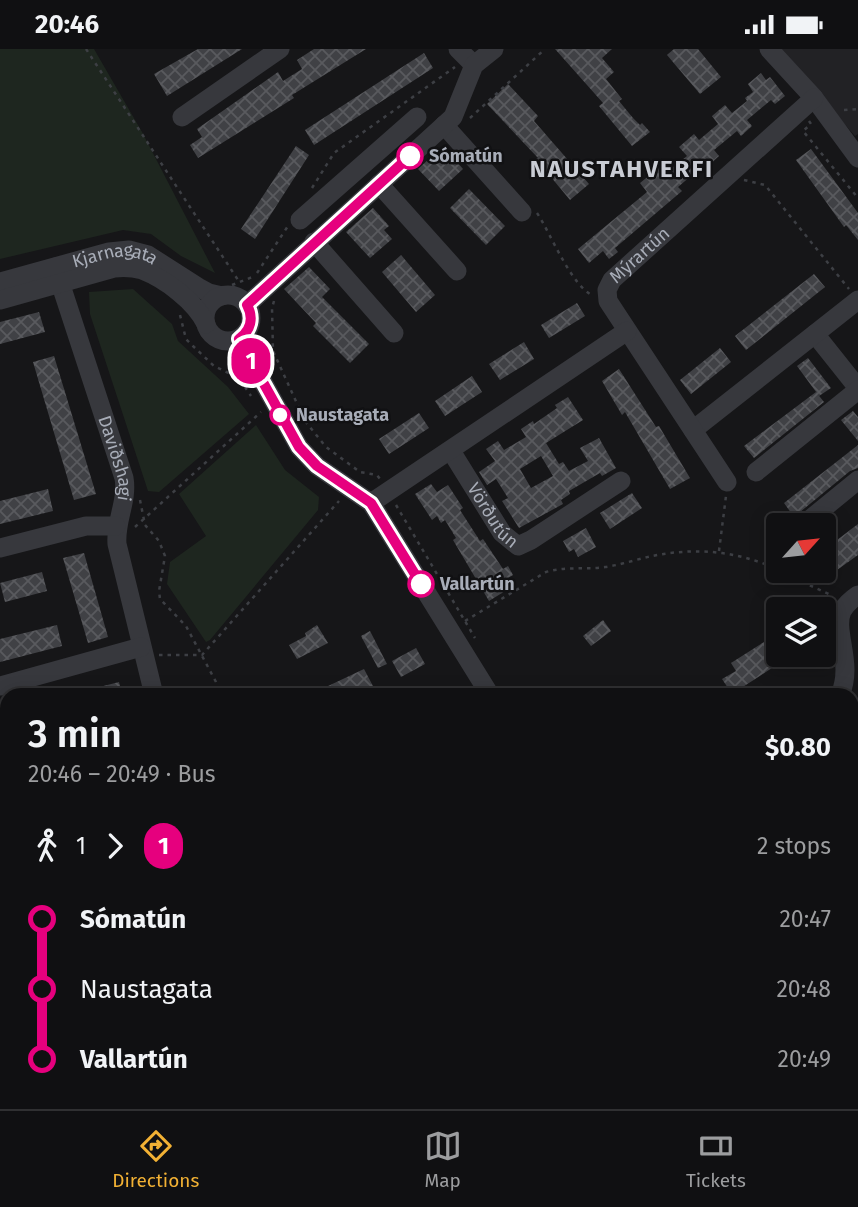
<!DOCTYPE html>
<meta charset="utf-8">
<style>
:root{--surface:#101012;--page:#19191b;--text:#f1f3f6;--muted:#9c9d9f;--line:#303032;--accent:#f2b134}
body{margin:0;font-family:"Fira Sans",sans-serif;background:var(--page);color:var(--text);height:100vh;display:flex;flex-direction:column;font-size:26px;white-space:nowrap}
*{box-sizing:border-box;margin:0}
p{font-size:23px;color:var(--muted)}
.icon{flex:none;width:38px;height:38px;fill:none;stroke:currentColor;stroke-width:2;stroke-linecap:round;stroke-linejoin:round}
.map{position:relative;flex:1;overflow:hidden}
.side{position:absolute;left:0px;top:639px;width:859px;height:422px;display:flex;flex-direction:column;background:var(--surface);border-radius:21px 21px 0 0;box-shadow:0 4px 18px #0003,0 0 0 2px var(--line)}
.side>*{flex:none}
.badge{padding:0 14px;border-radius:23px;font-size:24px;line-height:46px}
.needle{width:46px;rotate:63deg}
.fabs{position:absolute;left:766px;top:464px;display:grid;gap:14px}
.fabs a{display:grid;place-items:center;width:70px;height:70px;border-radius:7px;background:var(--surface);box-shadow:0 4px 18px #0003,0 0 0 2px var(--line);font-size:35px}
.map>.badge{position:absolute;translate:-50% -50%;box-shadow:0 0 0 4px #fff}
.legs{display:flex;align-items:center;gap:10px;height:77px;padding:0 28px;font-size:23px}
.legs p{margin-inline-start:auto}
.overview{display:flex;align-items:center;justify-content:space-between;height:119px;padding:0 28px}
h1{font-size:38px;font-weight:600;line-height:52px}
ul{padding:0 28px;list-style:none}
li{display:flex;align-items:center;gap:24px;height:70px;font-size:26px}
li i{display:grid;place-items:center;width:10px;height:100%;margin:0 9px;background:currentColor}
li i::after{content:'';width:18px;height:18px;margin:-9px;border:5px solid;border-radius:50%;background:var(--surface)}
li p{margin-inline-start:auto}
li:first-child i{background:linear-gradient(#0000 50%,currentColor 0)}
li:last-child i{background:linear-gradient(currentColor 50%,#0000 0)}
.status{display:flex;justify-content:space-between;align-items:center;height:49px;padding:0 35px;background:var(--surface);direction:ltr}
.status svg{height:19px;fill:currentColor}
.tabs{display:flex;justify-content:space-around;align-items:center;height:98px;border-top:2px solid var(--line);background:var(--surface);font-size:19px;color:var(--muted)}
.tabs a{display:grid;justify-items:center;gap:4px}
.tabs .current{color:var(--accent)}
.map>svg:first-child{display:block}
</style>
<div class="status"><b>20:46</b><svg viewBox="0 0 49 12"><path d="M0 12V9h3v3zM5 12V6h3v6zM10 12V3h3v9zM15 12V0h3v12zM26 1h20v11H26zM47 4h2v5h-2z"/></svg></div>
<div class="map">
<svg width="858" height="1060" viewBox="0 0 858 1060">
<defs>
<pattern id="building-cross-hatch" width="8" height="8" patternUnits="userSpaceOnUse" patternTransform="scale(1.75)"><rect width="8" height="8" fill="#404145"/><path d="M0 0l8 8M0 8l8-8" fill="none" stroke="#595a5e"/></pattern>
</defs>
<rect width="100%" height="100%" fill="#161618"/>
<path fill="#222225" d="M779 0H858V85L855 87Z"/>
<path fill="#1e261f" d="M0 0H94L142 83 215 224 181 207 151 185 123 181 0 210Z
M133 240 172 275 178 292 228 338 249 365 159 443 148 442 90 265 89 243Z
M256 376 285 421 319 448 318 461 210 591 206 593 167 535 170 513 206 487 179 445Z
M165 1054H588L590 1060H162Z"/>
<path fill="url(#building-cross-hatch)" fill-rule="evenodd" d="M198 0H242L167 47 154 25Z
M314 0H366L292 46 294 49 198 109 190 96 202 88 197 80 278 23 283 32 302 20 297 11Z
M555 0H612L602 9 614 23 606 30 622 50 619 52 633 69 640 76 642 74 650 83 632 97 599 57 603 54Z
M674 0H698L721 28 700 45 667 6Z
M424 4 433 19 314 96 305 81Z
M761 24 766 31 770 28 785 47 775 55 771 51 747 71 752 77 741 87 737 82 714 101 719 107 708 117 705 115 678 138 682 142 615 199 618 203 609 210 603 202 589 214 578 200 647 143 640 134 661 117 667 123 687 107 679 98 694 85 699 91 718 75 712 67 725 56 732 64 747 52 745 49 753 43 748 35Z
M508 35 538 67 534 72 589 135 570 151 536 110 538 109 487 55Z
M296 97 309 106 255 190 241 180Z
M443 97 463 120 439 142 418 120Z
M811 100 858 164V191L846 176 844 178 796 111Z
M469 140 505 177 486 196 450 159Z
M373 159 389 177 384 181 392 190 370 209 346 183Z
M401 206 435 246 416 263 382 223Z
M309 218 330 240 322 248 369 295 350 314 313 277 316 274 284 240Z
M814 225 825 238 746 301 735 287Z
M577 254 585 267 549 289 541 276Z
M39 263 45 283 0 295V273Z
M524 293 534 310 500 331 489 315Z
M720 299 731 313 691 345 680 331Z
M54 307 96 445 74 451 33 313Z
M808 309 831 339 819 347 797 317Z
M619 320 656 378 659 377 690 429 670 440 625 363 622 366 602 332Z
M472 327 482 343 445 367 435 352Z
M816 343 824 353 754 409 744 397Z
M568 348 583 371 546 394 559 415 563 413 569 422 588 412 580 399 599 389 616 419 602 427 600 424 569 442 570 445 561 451 563 455 519 479 502 452 508 449 496 430 487 436 479 423 495 412 486 400 498 392 504 401 526 388 521 380 533 372 534 375 557 359 555 356ZM541 407 553 427 531 439 520 420Z
M853 362 858 368V392L841 371Z
M419 364 429 379 389 405 379 390Z
M858 396V419L850 422 794 468 784 454Z
M431 435 437 443 448 436 463 459 460 461 480 492 483 490 503 520 508 517 513 526 508 529 513 537 489 552 453 491 456 489 445 471 441 474 437 467 432 471 415 445Z
M48 440 53 462 0 475V452Z
M632 444 642 459 610 480 600 464Z
M858 475V506L837 521 824 501Z
M586 479 596 498 578 508 574 500 569 503 563 492Z
M84 504 108 588 88 594 63 509Z
M42 523 47 542 5 553 0 534Z
M603 571 611 582 591 597 583 587Z
M57 576 62 597 0 613V590Z
M317 576 328 594 297 610 289 596 306 587 305 584Z
M370 582 387 615 378 619 361 587Z
M772 588 779 598V606H792L732 645 722 630 736 622 731 614Z
M416 599 425 615 401 628 392 612Z
M364 620 374 639 361 646H330L326 638Z
M119 633 122 646H85L84 642Z"/>
<g fill="none" stroke-linecap="round" stroke-linejoin="round">
<path stroke="#3d3f44" stroke-width="2.5" stroke-dasharray="3.5 5" stroke-linecap="butt" d="M86 0 240 234
M844 61 858 60
M470 69 545 0
M809 72 811 75 803 82 858 149
M744 131 765 136 849 240
M312 139 334 104 455 18
M537 164C550 183 572 239 594 247
M257 224 288 177
M232 236 255 227
M274 252 272 259 273 302 305 372 326 398 360 423 377 426 380 430
M180 266 186 290 194 298 214 317 239 329 251 347
M140 451 145 476 159 492 165 507 159 542 160 550 186 577 216 633 220 646
M396 456 475 589
M135 478 261 363
M719 502 726 447
M779 522 833 547
M465 572 546 523C566 517 585 521 605 518 621 516 637 510 652 507 697 498 738 502 779 521
M159 606H202L339 452
M852 775 858 771
M520 1054 525 1060
M177 1060 182 1054
M655 1060 660 1054"/>
<g stroke="#37383d" stroke-width="19">
<path d="M458 0 474 16"/>
<path d="M769 0 814 49 858 109"/>
<path d="M182 68 280 0"/>
<path d="M444 76 522 163"/>
<path d="M379 135 457 222"/>
<path d="M300 171 417 68"/>
<path d="M314 193 394 284"/>
<path id="s1" d="M55 218 124 429C128 452 115 472 117 495L154 646"/>
<path id="s2" d="M0 233 109 203 129 201 148 206 198 238 209 244 222 247"/>
<circle cx="228" cy="269" r="23"/>
<path d="M0 251 114 219C123 218 132 218 142 221 165 230 195 252 206 275"/>
<path d="M247 256 453 68 474 16 494 0"/>
<path d="M815 285 858 339"/>
<path d="M239 290 299 398 317 417 371 454 490 646"/>
<path d="M693 381 858 251"/>
<path id="s3" d="M451 402 502 484 518 497 531 491 621 432"/>
<path d="M756 423 858 341"/>
<path id="s4" d="M727 433 608 252 607 241 612 231 814 49"/>
<path d="M371 454 627 282"/>
<path d="M803 476 858 431"/>
<path d="M0 499 86 477H116"/>
<path d="M0 637 141 598"/>
<path d="M840 646C854 615 833 582 842 562 846 555 852 550 858 546"/>
<path d="M0 770 7 773"/>
<path d="M852 796 858 792"/>
<path d="M0 877 7 863"/>
<path d="M852 948 858 945"/>
<path d="M52 1060 56 1054"/>
<path d="M218 1060 222 1054"/>
</g>
</g>
<g fill="none" stroke-linecap="round" stroke-linejoin="round">
<defs>
<path id="line-1" d="M410 107 247 256C254 269 251 281 239 290L299 398 317 417 371 454 421 535"/>
</defs>
<use href="#line-1" stroke="#fff" stroke-width="16"/>
<use href="#line-1" stroke="#e6007e" stroke-width="10"/>
</g>
<g fill="#fff" stroke="#e6007e" stroke-width="3.5">
<circle cx="410" cy="107" r="12"/>
<circle cx="280" cy="366" r="9"/>
<circle cx="421" cy="535" r="12"/>
</g>
<g text-anchor="middle" stroke-width="5" stroke-linejoin="round" paint-order="stroke">
<g font-size="18" font-weight="bold" fill="#a8adb8" stroke="#111113" text-anchor="start">
<text x="429" y="113">Sómatún</text>
<text x="296" y="372">Naustagata</text>
<text x="440" y="541">Vallartún</text>
</g>
<g font-size="18" fill="#a8adb8" stroke="#111113">
<text dy="6" stroke="none"><textPath href="#s4" startOffset="276">Mýrartún</textPath></text>
<text dy="6" stroke="none"><textPath href="#s2" startOffset="119">Kjarnagata</textPath></text>
<text dy="6" stroke="none"><textPath href="#s1" startOffset="201">Daviðshagi</textPath></text>
<text dy="6" stroke="none"><textPath href="#s3" startOffset="77">Vörðutún</textPath></text>
</g>
<g font-size="24" font-weight="bold" letter-spacing="2" fill="#c9ccd4" stroke="#111113">
<text x="622" y="128">NAUSTAHVERFI</text>
</g>
</g>
</svg>
<div class="fabs">
<a><svg class="needle" viewBox="-14 -14 28 28"><path d="M0-13l5 13h-10z" fill="#e53935"/><path d="M0 13l5-13h-10z" fill="#9c9d9f"/></svg></a>
<a><svg class="icon" aria-label="layers" viewBox="0 0 24 24"><path d="M12 4l9 5-9 5-9-5zM3 14l9 5 9-5"/></svg></a>
</div>
<b class="badge" style="left:251px;top:312px;background:#e6007e;color:#fff">1</b>
<section class="side">
<div class="overview"><div><h1>3 min</h1><p>20:46 – 20:49 · Bus</p></div><b>$0.80</b></div>
<div class="legs"><svg class="icon" aria-label="walk" viewBox="0 0 24 24"><circle cx="13" cy="4" r="2"/><path d="M13 8l-2 6 4 7M11 14l-3 7M7 12l3-4h3l4 4"/></svg>1<svg class="icon" aria-label="forward" viewBox="0 0 24 24"><path d="M9 5l7 7-7 7"/></svg><b class="badge" style="background:#e6007e;color:#fff">1</b><p>2 stops</p></div>
<ul>
<li><i style="color:#e6007e"></i><b>Sómatún</b><p>20:47</p></li>
<li><i style="color:#e6007e"></i><span>Naustagata</span><p>20:48</p></li>
<li><i style="color:#e6007e"></i><b>Vallartún</b><p>20:49</p></li>
</ul>
</section>
</div>
<nav class="tabs">
<a class="current"><svg class="icon" aria-label="directions" viewBox="0 0 24 24"><path d="M12 3l9 9-9 9-9-9zM9 14v-3h6M13 9l2 2-2 2"/></svg>Directions</a>
<a><svg class="icon" aria-label="map" viewBox="0 0 24 24"><path d="M3 6l6-2 6 2 6-2v14l-6 2-6-2-6 2zM9 4v14M15 6v14"/></svg>Map</a>
<a><svg class="icon" aria-label="tickets" viewBox="0 0 24 24"><path d="M3 7h18v10H3zM15 7v10"/></svg>Tickets</a>
</nav>
